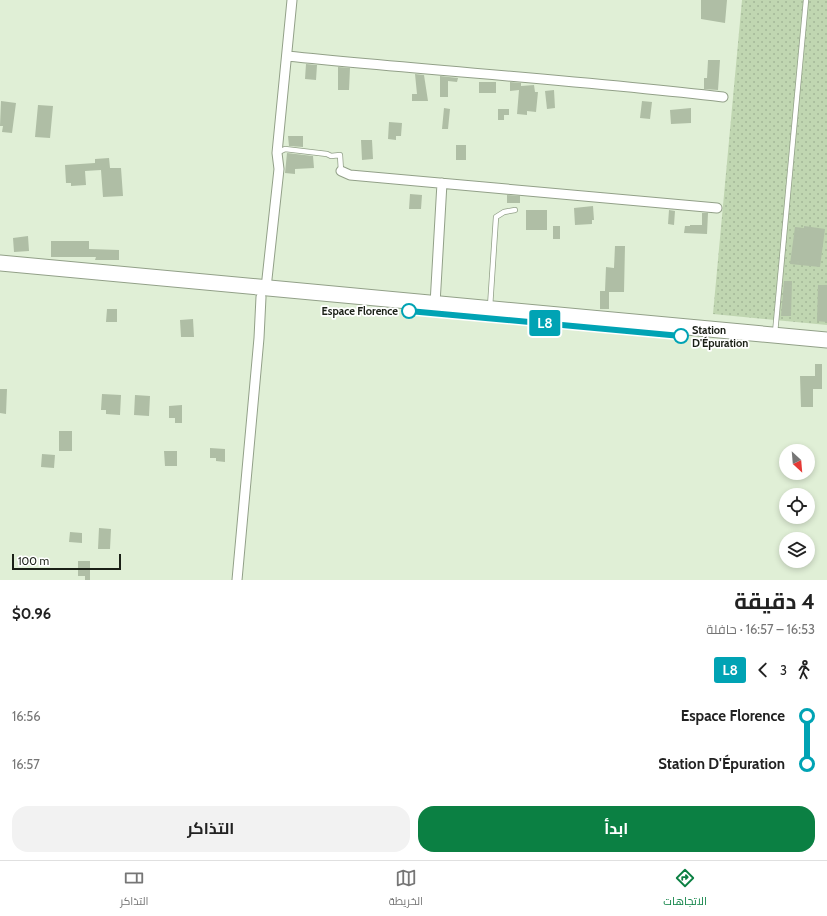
<!DOCTYPE html>
<html lang="ar">
<meta charset="utf-8">
<style>
:root{--surface:#fff;--page:#f2f2f2;--text:#222;--muted:#767676;--line:#e0e0e0;--accent:#0b8043}
body{margin:0;font-family:Cabin,Cairo,sans-serif;background:var(--page);color:var(--text);direction:rtl;height:100vh;display:flex;flex-direction:column;font-size:15px;white-space:nowrap}
*{box-sizing:border-box;margin:0}
p{font-size:13px;color:var(--muted)}
.icon{flex:none;width:22px;height:22px;fill:none;stroke:currentColor;stroke-width:2;stroke-linecap:round;stroke-linejoin:round}
.map{position:relative;height:580px;overflow:hidden;direction:ltr}
.sheet{display:flex;flex-direction:column;background:var(--surface);flex:1}
.sheet>*{flex:none}
.badge{padding:0 8px;border-radius:3px;font-size:14px;line-height:26px}
.needle{width:26px;rotate:154deg}
.controls{position:absolute;left:779px;top:444px;display:grid;gap:8px}
.controls a{display:grid;place-items:center;width:36px;height:36px;border-radius:50%;background:var(--surface);box-shadow:0 2px 6px #0003;font-size:20px}
.scale{position:absolute;left:12px;bottom:10px;width:109px;box-sizing:border-box;padding-left:4px;border:2px solid #1b2017;border-top:0;font-size:11px;line-height:14px;white-space:nowrap;color:#1b2017;-webkit-text-stroke:3px #fff;paint-order:stroke}
.map>.badge{position:absolute;translate:-50% -50%;box-shadow:0 0 0 2px #fff}
.legs{display:flex;align-items:center;gap:6px;height:44px;padding:0 12px;font-size:13px}
.legs p{margin-inline-start:auto}
.summary{display:flex;align-items:center;justify-content:space-between;height:68px;padding:0 12px}
h1{font-size:22px;font-weight:700;line-height:30px}
.cta{display:flex;gap:8px;margin-top:auto;padding:8px 12px}
.cta a{flex:1;height:46px;border-radius:16px;background:var(--accent);color:#fff;font-size:16px;font-weight:700;line-height:46px;text-align:center}
.cta a+a{background:var(--page);color:var(--text)}
ul{padding:0 12px;list-style:none}
li{display:flex;align-items:center;gap:14px;height:48px;font-size:15px}
li i{display:grid;place-items:center;width:6px;height:100%;margin:0 5px;background:currentColor}
li i::after{content:'';width:10px;height:10px;margin:-5px;border:3px solid;border-radius:50%;background:var(--surface)}
li p{margin-inline-start:auto}
li:first-child i{background:linear-gradient(#0000 50%,currentColor 0)}
li:last-child i{background:linear-gradient(currentColor 50%,#0000 0)}
.menu{display:flex;justify-content:space-around;align-items:center;height:56px;border-top:1px solid var(--line);background:var(--surface);font-size:11px;color:var(--muted)}
.menu a{display:grid;justify-items:center;gap:2px}
.menu .current{color:var(--accent)}
.map>svg:first-child{display:block}
</style>
<div class="map">
<svg width="827" height="580" viewBox="0 0 827 580">
<defs>
<pattern id="grass-dots" width="8" height="8" patternUnits="userSpaceOnUse"><rect width="8" height="8" fill="#c0d6b1"/><path d="M2 2h.1M6 6h.1" fill="none" stroke="#a4b798" stroke-width="1.8" stroke-linecap="round"/></pattern>
</defs>
<rect width="100%" height="100%" fill="#e0efd6"/>
<path fill="url(#grass-dots)" d="M742 0H827V325L713 314Z"/>
<path fill="#afbea5" d="M701 0H727L725 23 701 19Z
M708 60H720L718 90 704 89V78H707Z
M306 64 317 65 316 80 305 79Z
M338 67 350 68 349 90H338Z
M415 74 424 75 428 101H412V94H417Z
M440 76 458 78 457 82 448 81V97H440Z
M479 82H496V93H479Z
M510 82 521 83V86L534 85 535 92H538L536 112 527 111V115L517 114 519 90 510 91Z
M554 90 555 108 547 109 545 91Z
M1 101 16 103 12 133 2 132 3 126H0Z
M642 101 652 102 650 119 640 118Z
M38 105 53 106 50 138 35 137Z
M444 108 450 109 448 129H442Z
M691 108V123L671 124 670 110Z
M498 109H509V115H504V120H498Z
M389 122 402 123 401 136H396V140L388 139Z
M288 136H303V147L289 146Z
M361 140H372L373 159 362 160Z
M456 145H466V160H456Z
M287 153 313 156 314 168 295 169V174L285 173Z
M109 158 110 168H121L123 196 103 197 101 170 85 171 86 185 71 186V183H66L65 165 95 163V159Z
M410 194 422 195 421 209H409Z
M507 195 520 196V203H507Z
M593 206 594 220H592V224L575 225 574 208Z
M526 210H547V230H526Z
M669 210 675 211 674 225 668 224Z
M702 213H708L707 234 684 233 685 226H690V225H702Z
M553 226H560V239H553Z
M804 226 825 229 820 267 790 264 795 227 804 228Z
M28 236 29 251 14 252 13 238Z
M51 241H89V249L119 250V260H95L96 257H51Z
M615 246H625L624 292H609V309H600V291H605L606 267 614 268Z
M784 281H792L791 316H781Z
M818 285H827V322L817 321Z
M107 309H117V322H106Z
M193 319 194 337H181L180 320Z
M815 364H822V389H813V407H801L800 376H815Z
M0 389H7L6 414 0 413Z
M102 394 121 395 120 415 106 414V410H101Z
M135 395 150 396 149 416 134 415Z
M182 405V423H175V418H169V406Z
M59 431H72V451H59Z
M210 448 225 449V462L216 461V458H210Z
M164 451H177V466H165Z
M42 454 55 455 54 468 41 467Z
M99 528 111 529 110 549H98Z
M70 532 82 533V543L69 542Z
M78 561H90V580H85V576H78Z"/>
<g fill="none" stroke-linecap="round" stroke-linejoin="round">
<defs>
<path id="service" d="M277 153 285 149 327 154 331 156 340 155 341 171
M490 307 496 217 504 212 515 210
M775 333 806 0"/>
<path id="minor" d="M287 56C432 71 578 80 723 97
M341 171 350 175 717 208
M266 288 279 169 277 153 292 0
M435 304 442 183
M237 580 259 338 261 297"/>
<path id="trunk" d="M0 263 827 340"/>
</defs>
<use href="#service" stroke="#92a088" stroke-width="6"/>
<use href="#minor" stroke="#92a088" stroke-width="11"/>
<use href="#trunk" stroke="#92a088" stroke-width="17"/>
<use href="#service" stroke="#fff" stroke-width="4.5"/>
<use href="#minor" stroke="#fff" stroke-width="9"/>
<use href="#trunk" stroke="#fff" stroke-width="15"/>
</g>
<g fill="none" stroke-linecap="round" stroke-linejoin="round">
<defs>
<path id="line-1" d="M409 311 681 336"/>
</defs>
<use href="#line-1" stroke="#fff" stroke-width="9"/>
<use href="#line-1" stroke="#00a3b4" stroke-width="6"/>
</g>
<g fill="#fff" stroke="#00a3b4" stroke-width="2">
<circle cx="409" cy="311" r="7"/>
<circle cx="681" cy="336" r="7"/>
</g>
<g text-anchor="middle" stroke-width="3.5" stroke-linejoin="round" paint-order="stroke">
<g font-size="11" font-weight="bold" fill="#1b2017" stroke="#fff" text-anchor="end">
<text x="398" y="315">Espace Florence</text>
<text x="692" y="334" text-anchor="start">Station<tspan x="692" dy="13">D'Épuration</tspan></text>
</g>
</g>
</svg>
<div class="controls">
<a><svg class="needle" viewBox="-14 -14 28 28"><path d="M0-13l5 13h-10z" fill="#e53935"/><path d="M0 13l5-13h-10z" fill="#767676"/></svg></a>
<a><svg class="icon" aria-label="locate" viewBox="0 0 24 24"><circle cx="12" cy="12" r="6"/><path d="M12 2v4M12 18v4M2 12h4M18 12h4"/></svg></a>
<a><svg class="icon" aria-label="layers" viewBox="0 0 24 24"><path d="M12 4l9 5-9 5-9-5zM3 14l9 5 9-5"/></svg></a>
</div>
<div class="scale">100 m</div>
<b class="badge" style="left:545px;top:323px;background:#00a3b4;color:#fff">L8</b>
</div>
<section class="sheet">
<div class="summary"><div><h1>4 دقيقة</h1><p>16:53 – 16:57 · حافلة</p></div><b>$0.96</b></div>
<div class="legs"><svg class="icon" aria-label="walk" viewBox="0 0 24 24"><circle cx="13" cy="4" r="2"/><path d="M13 8l-2 6 4 7M11 14l-3 7M7 12l3-4h3l4 4"/></svg>3<svg class="icon" aria-label="back" viewBox="0 0 24 24"><path d="M15 5l-7 7 7 7"/></svg><b class="badge" style="background:#00a3b4;color:#fff">L8</b></div>
<ul>
<li><i style="color:#00a3b4"></i><b>Espace Florence</b><p>16:56</p></li>
<li><i style="color:#00a3b4"></i><b>Station D'Épuration</b><p>16:57</p></li>
</ul>
<div class="cta"><a>ابدأ</a><a>التذاكر</a></div>
</section>
<nav class="menu">
<a class="current"><svg class="icon" aria-label="directions" viewBox="0 0 24 24"><path d="M12 3l9 9-9 9-9-9zM9 14v-3h6M13 9l2 2-2 2"/></svg>الاتجاهات</a>
<a><svg class="icon" aria-label="map" viewBox="0 0 24 24"><path d="M3 6l6-2 6 2 6-2v14l-6 2-6-2-6 2zM9 4v14M15 6v14"/></svg>الخريطة</a>
<a><svg class="icon" aria-label="tickets" viewBox="0 0 24 24"><path d="M3 7h18v10H3zM15 7v10"/></svg>التذاكر</a>
</nav>
